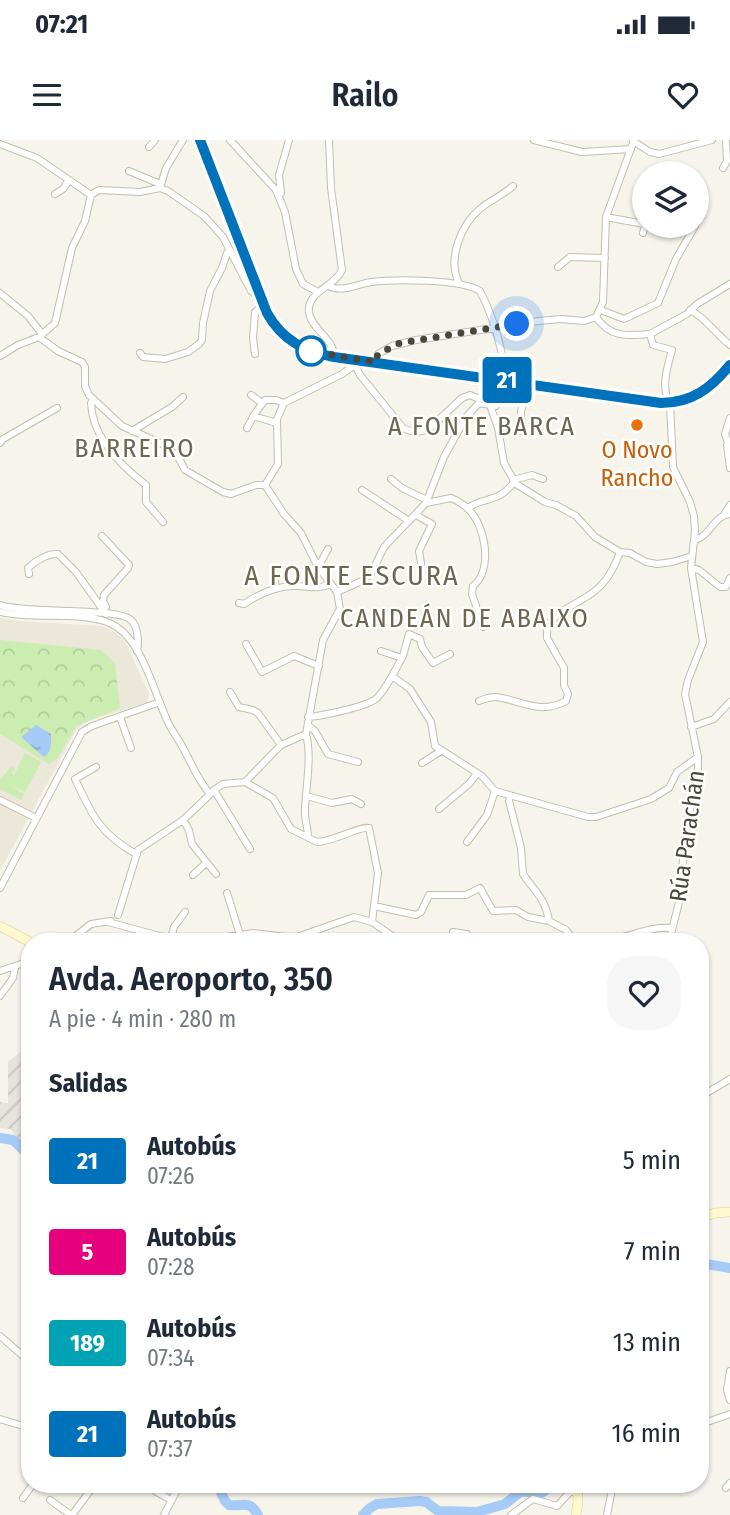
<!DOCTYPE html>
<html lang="es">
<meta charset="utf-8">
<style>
:root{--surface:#fff;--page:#f6f6f7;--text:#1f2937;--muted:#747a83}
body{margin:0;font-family:"Fira Sans Condensed",sans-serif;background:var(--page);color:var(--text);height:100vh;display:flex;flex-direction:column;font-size:26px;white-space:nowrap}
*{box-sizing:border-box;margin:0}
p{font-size:23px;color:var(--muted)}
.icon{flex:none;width:38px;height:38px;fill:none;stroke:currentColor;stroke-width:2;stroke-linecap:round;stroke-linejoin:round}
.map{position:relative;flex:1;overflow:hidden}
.details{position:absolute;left:21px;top:793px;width:688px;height:560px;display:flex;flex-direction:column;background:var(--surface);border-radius:28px;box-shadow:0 2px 5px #0004}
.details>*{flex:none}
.badge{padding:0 14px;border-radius:5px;font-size:24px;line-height:46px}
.fabs{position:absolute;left:632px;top:21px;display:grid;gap:14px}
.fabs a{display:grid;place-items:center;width:77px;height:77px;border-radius:50%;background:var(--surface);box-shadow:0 2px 5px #0004;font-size:35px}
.you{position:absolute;width:35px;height:35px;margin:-18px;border:5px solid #fff;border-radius:50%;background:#1a73e8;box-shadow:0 0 0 10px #1a73e833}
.map>.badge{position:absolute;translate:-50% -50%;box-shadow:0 0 0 4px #fff}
h2{padding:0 28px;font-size:26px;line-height:63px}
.round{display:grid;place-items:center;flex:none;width:74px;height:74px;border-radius:28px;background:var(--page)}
.head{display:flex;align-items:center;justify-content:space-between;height:119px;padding:0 28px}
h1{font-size:33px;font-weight:600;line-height:52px}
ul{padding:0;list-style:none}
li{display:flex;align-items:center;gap:21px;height:91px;padding:0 28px}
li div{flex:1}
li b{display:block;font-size:26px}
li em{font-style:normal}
li .badge{min-width:77px;font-weight:700;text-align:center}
.status{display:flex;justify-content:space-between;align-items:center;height:49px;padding:0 35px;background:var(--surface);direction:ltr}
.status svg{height:19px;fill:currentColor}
header{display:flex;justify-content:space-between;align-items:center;height:91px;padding:0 28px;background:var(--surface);font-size:32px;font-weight:600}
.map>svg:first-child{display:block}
</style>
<div class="status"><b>07:21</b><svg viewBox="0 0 49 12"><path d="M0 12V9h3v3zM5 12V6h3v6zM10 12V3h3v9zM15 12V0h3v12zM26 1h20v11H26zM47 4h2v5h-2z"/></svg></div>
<header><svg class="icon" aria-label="menu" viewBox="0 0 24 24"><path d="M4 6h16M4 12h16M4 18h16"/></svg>Railo<svg class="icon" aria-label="heart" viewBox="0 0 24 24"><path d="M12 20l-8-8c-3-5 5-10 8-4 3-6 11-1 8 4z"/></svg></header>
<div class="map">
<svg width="730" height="1375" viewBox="0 0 730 1375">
<defs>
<pattern id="industrial-furrows" width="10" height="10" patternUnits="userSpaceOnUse" patternTransform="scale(1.75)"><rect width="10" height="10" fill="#e6e3dc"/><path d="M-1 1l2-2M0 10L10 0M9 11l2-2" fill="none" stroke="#c7c4be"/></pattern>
<pattern id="park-crowns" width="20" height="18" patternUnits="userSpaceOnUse" patternTransform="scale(1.75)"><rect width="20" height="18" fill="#cbedb2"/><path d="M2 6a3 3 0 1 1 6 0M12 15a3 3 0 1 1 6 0" fill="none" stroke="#b0cd9a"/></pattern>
<pattern id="water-ripples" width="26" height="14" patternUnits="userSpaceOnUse" patternTransform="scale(1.75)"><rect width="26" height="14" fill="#a5cbf6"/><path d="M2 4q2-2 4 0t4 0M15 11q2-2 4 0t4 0" fill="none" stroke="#89a7c8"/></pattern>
</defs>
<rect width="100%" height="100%" fill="#f6f4eb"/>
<path fill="#ebe7d9" d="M0 478 19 481 101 486 114 491 125 501 149 554 147 562 86 582 76 590 0 731Z"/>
<path fill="url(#industrial-furrows)" d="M30 905V1013L10 989 0 988V962L8 963V922Z"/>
<path fill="url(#park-crowns)" d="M0 500 101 510 115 523 120 568 76 586 57 619 49 624 0 594Z"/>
<path fill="#cbedb2" d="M25 613 41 622 25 652 9 644 24 654 21 660 0 649V640L12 626 15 628 12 634 14 635Z"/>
<path fill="url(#water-ripples)" d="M36 585 51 594C51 603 52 612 44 617L21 597Z"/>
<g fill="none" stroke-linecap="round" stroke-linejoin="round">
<path stroke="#a5cbf6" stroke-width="10" d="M0 998 13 1000 30 1016
M700 1123 730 1128
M217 1344 225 1361 229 1365C244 1367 249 1359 258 1375
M363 1375 370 1368 377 1364 420 1361 426 1362 438 1371 477 1372 505 1364 520 1352C535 1350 541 1361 549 1344"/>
<defs>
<path id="street" d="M230 0 276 50 285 72 296 129 303 144 318 152
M329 0 331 48 342 130C335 147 306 151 309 173 312 190 334 198 334 217
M534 0 582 12 631 9
M633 1 650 12 659 14 712 0
M0 4 37 18 91 55
M149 7 155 0
M723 28 727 21 726 0
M129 31 160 44
M160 48 166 28 183 0
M281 53 279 35 289 0
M55 54 63 49 69 40
M606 77 644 84
M696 83 701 76
M643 93 645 86
M558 127 570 117 605 118
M459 143C447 119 461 84 481 68 491 60 503 55 513 46
M329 146C341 153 358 144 371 142 394 139 462 139 480 151 493 176 517 242 496 266L490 265
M0 153 28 176 42 194
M601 170 624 179 658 163 676 119 695 86
M690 170C706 178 716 194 730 205
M596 177C610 198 628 196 650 194L653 205 672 210C668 225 660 248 670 263L673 327 690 362 694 376 695 391 691 428 703 502 688 540 685 554 698 617V633L686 688 679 762 669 802
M650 194 687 174 697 164 730 144
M39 197 58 211 82 222 85 227V246L89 255 122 286 165 305 178 317 185 330 223 352 231 354 256 345H265
M140 213 143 217 165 219 188 212 199 204 202 200 203 183 210 151 222 128 227 113 230 110
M255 214 253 198 255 172 264 165
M0 216 18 205 39 197 55 183 72 108 85 81 91 55 99 50 140 52 160 48 168 51 204 76 214 87 223 97 251 151 260 158
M375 222 378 214 392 206 416 200 538 181 561 179 584 181 596 177 603 162 606 77 634 0
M355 225 360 235 403 288C413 293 420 293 430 288L462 258 470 255 479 259V263L490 265
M251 255 262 263
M93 260 91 263C92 297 120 325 146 345V362L163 382
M490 265 498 288 504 323 516 344 545 362 556 365 576 376 595 397 620 412 630 413 646 422 657 424 672 422 692 416
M253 276 277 283
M247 288 256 272 265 260H276L284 263
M132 291 172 267 183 257
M522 291 521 271 530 244
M730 301 727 305 730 328
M0 303 3 299 57 268
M728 303 725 294 730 278
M391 339 402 348 427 360
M513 340 532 335 543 339
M265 345 278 324 277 279 284 263 342 234 355 225
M265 345 284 374 301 393 318 427 337 452
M362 350 409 381
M426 363 451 358C458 361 464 364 469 370 486 387 493 430 473 446L472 454 483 487
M468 368C484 356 498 364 514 342
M416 375 432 384 419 411 421 423
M724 375 730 365
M102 396 129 425 128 428 104 455 103 461 106 467
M694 400C710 397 713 376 730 374
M318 427 328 409
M691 428 699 430 720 447H726L730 438
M29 434 28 428C35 421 48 413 58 414L76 432 106 474
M274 434 276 449
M239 463 244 464C259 454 277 445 296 446 309 446 318 450 330 444
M0 465C26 474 117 467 131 480 138 486 139 503 137 511
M0 472C33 480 77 471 107 482 141 494 153 550 167 580 171 590 178 598 183 608 192 624 197 639 210 654
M246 504 262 532 294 516 319 526
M381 511 402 518
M392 536 403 516 409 494 420 499 422 507 433 523 450 514
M230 552 239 567 253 570 258 573 281 605
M479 561C484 559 490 557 495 557 520 559 538 576 566 561L568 554 564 545V528L547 498V486C558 469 581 463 596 450 607 441 615 426 620 412
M120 577 131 608
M308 577C321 576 367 567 377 558 383 552 388 543 392 536L410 549 431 582 435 606 482 636 495 651 588 677H596L651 659 669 648 677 632 698 617
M308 585 315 591 328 614 358 622
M691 587 714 579 730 562
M306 594C312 616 306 646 305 669 304 678 308 687 308 697
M422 623 441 611
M96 627 75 639C92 675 99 693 136 714
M245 642 273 658 291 689 317 702C333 702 359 686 369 688L378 733 372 782
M214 650 250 709
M307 656 332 663 352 659 361 664
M510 656 509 661 521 708 523 734C534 751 545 757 549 781L566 790 573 799
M0 660 36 678
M439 669 470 643 477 633
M183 680 189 690 192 704 216 734
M467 702 487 675 495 651
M193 735 206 723
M0 748 82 592 92 586 160 562
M227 753 240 795
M374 766 416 775 421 772 429 755H466L480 748 493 771 516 770 528 777 549 781
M118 775 138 710 183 680 217 648 223 644 245 642 281 605 306 594 323 500 340 469 337 452 364 440 372 432 384 407 426 363 444 317 466 277 479 263
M108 782 182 802
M453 792 467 794 472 802
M171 799 174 787 185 772
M68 802 91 784 111 781
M193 802 253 793 294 798 354 777 372 782 401 802
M569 802C580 794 599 801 612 799 633 796 651 786 672 788
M0 831 30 821
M0 856 13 838 15 827
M700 957 730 939
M0 1196 30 1222
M730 1231 727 1250 730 1260
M0 1279 30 1288
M700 1282 710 1281 730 1274
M726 1348 730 1343
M155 1351 171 1360
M23 1358 33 1344
M50 1360 71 1375
M72 1375 95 1344
M164 1375 180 1344
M511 1375 533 1359 557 1366 570 1352H579
M607 1375 613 1344"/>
<path id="secondary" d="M0 786 30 802
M700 1078 715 1073 730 1072
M576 1375 578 1362 577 1344"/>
<path id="primary" d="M200 0 267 173C282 200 305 212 334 217L661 263C692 263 711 248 730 225"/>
</defs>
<use href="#street" stroke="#c3bead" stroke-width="8"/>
<use href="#secondary" stroke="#d9cf99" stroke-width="10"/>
<use href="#primary" stroke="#ecd364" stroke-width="11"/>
<use href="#street" stroke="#fff" stroke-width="6"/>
<use href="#secondary" stroke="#fff9cd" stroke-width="9"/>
<use href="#primary" stroke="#ffee9c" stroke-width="10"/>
</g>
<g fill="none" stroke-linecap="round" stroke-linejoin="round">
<defs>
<path id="line" d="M200 0 267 173C282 200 305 212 334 217L661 263C692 263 711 248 730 225"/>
</defs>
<use href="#line" stroke="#fff" stroke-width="16"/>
<use href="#line" stroke="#0072bc" stroke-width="10"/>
<path stroke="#4c4638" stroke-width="7" stroke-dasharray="0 12.6" d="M311 211H309L375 222 378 214 400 203 517 184"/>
</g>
<circle fill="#fff" stroke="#0072bc" stroke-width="3.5" cx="311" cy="211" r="14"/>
<circle fill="#e8710a" stroke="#fff" stroke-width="2.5" cx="637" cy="285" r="7"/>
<g text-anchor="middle" stroke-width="5" stroke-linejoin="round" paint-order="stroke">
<g font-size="24" fill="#c56008" stroke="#fff">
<text x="637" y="318">O Novo<tspan x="637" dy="28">Rancho</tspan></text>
</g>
<g font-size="24" fill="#4c4638" stroke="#fff">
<text transform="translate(687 696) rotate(-82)" y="8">Rúa Parachán</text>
</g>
<g font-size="26" letter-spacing="2" fill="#6f664e" stroke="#fff">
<text x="482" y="295">A FONTE BARCA</text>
<text x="135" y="317">BARREIRO</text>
<text x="465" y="487">CANDEÁN DE ABAIXO</text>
</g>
<g font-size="28" letter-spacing="2" fill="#6f664e" stroke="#fff">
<text x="352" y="445">A FONTE ESCURA</text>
</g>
</g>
</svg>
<div class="fabs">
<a><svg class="icon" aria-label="layers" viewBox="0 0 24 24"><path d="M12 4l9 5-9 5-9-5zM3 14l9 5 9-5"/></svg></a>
</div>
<div class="you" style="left:517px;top:184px"></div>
<b class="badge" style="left:507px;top:240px;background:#0072bc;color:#fff">21</b>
<section class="details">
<div class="head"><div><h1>Avda. Aeroporto, 350</h1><p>A pie · 4 min · 280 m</p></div><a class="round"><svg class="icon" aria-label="heart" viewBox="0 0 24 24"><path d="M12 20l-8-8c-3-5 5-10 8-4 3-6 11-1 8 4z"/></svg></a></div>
<h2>Salidas</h2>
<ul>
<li><span class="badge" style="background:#0072bc;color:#fff">21</span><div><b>Autobús</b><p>07:26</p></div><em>5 min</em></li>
<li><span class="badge" style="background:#e6007e;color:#fff">5</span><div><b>Autobús</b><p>07:28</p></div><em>7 min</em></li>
<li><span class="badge" style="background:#00a3b4;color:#fff">189</span><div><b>Autobús</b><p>07:34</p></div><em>13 min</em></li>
<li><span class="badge" style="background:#0072bc;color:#fff">21</span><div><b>Autobús</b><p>07:37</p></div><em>16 min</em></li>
</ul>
</section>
</div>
